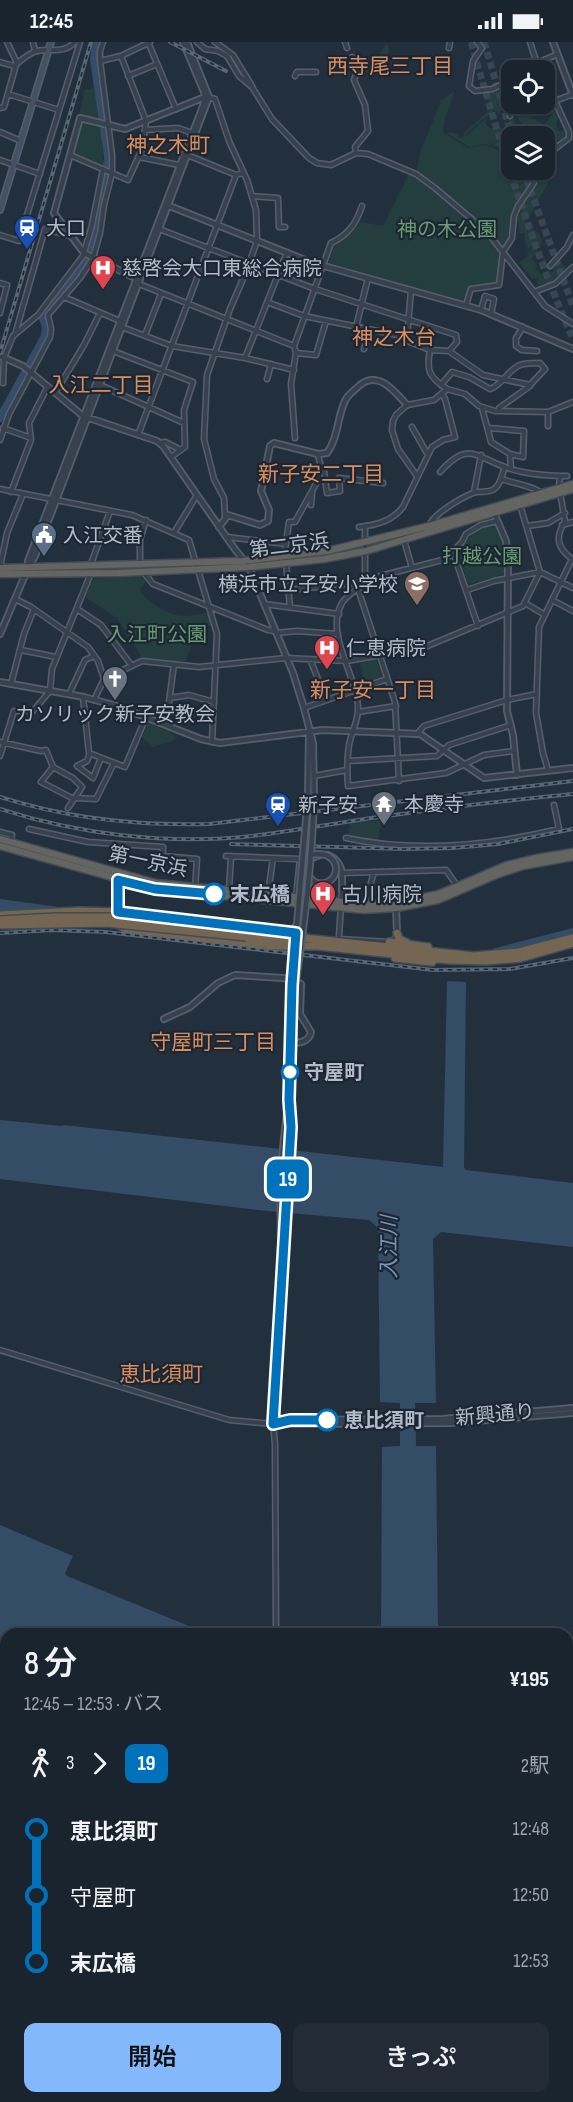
<!DOCTYPE html>
<html lang="ja">
<meta charset="utf-8">
<style>
:root{--surface:#1a242e;--page:#232c36;--text:#f1f3f6;--muted:#9fa4aa;--line:#38414a;--accent:#84b8fd}
body{margin:0;font-family:"Sofia Sans Condensed","Noto Sans JP",sans-serif;background:var(--page);color:var(--text);height:100vh;display:flex;flex-direction:column;font-size:22px;white-space:nowrap}
*{box-sizing:border-box;margin:0}
p{font-size:20px;color:var(--muted)}
.icon{flex:none;width:33px;height:33px;fill:none;stroke:currentColor;stroke-width:2;stroke-linecap:round;stroke-linejoin:round}
.map{position:relative;flex:1;overflow:hidden}
.sheet{position:absolute;left:0px;top:1586px;width:573px;height:476px;display:flex;flex-direction:column;background:var(--surface);border-radius:18px 18px 0 0;box-shadow:0 2px 4px #0004,0 0 0 2px var(--line)}
.sheet>*{flex:none}
.badge{padding:0 12px;border-radius:9px;font-size:21px;line-height:39px}
.fabs{position:absolute;left:501px;top:18px;display:grid;gap:12px}
.fabs a{display:grid;place-items:center;width:54px;height:54px;border-radius:12px;background:var(--surface);box-shadow:0 2px 4px #0004,0 0 0 2px var(--line);font-size:30px}
.map>.badge{position:absolute;translate:-50% -50%;box-shadow:0 0 0 3px #fff}
.legs{display:flex;align-items:center;gap:9px;height:66px;padding:0 24px;font-size:20px}
.legs p{margin-inline-start:auto}
.summary{display:flex;align-items:center;justify-content:space-between;height:102px;padding:0 24px}
h1{font-size:33px;font-weight:600;line-height:45px}
.cta{display:flex;gap:12px;margin-top:auto;padding:12px 24px}
.cta a{flex:1;height:69px;border-radius:12px;background:var(--accent);color:#111;font-size:24px;font-weight:600;line-height:69px;text-align:center}
.cta a+a{background:var(--page);color:var(--text)}
ul{padding:0 24px;list-style:none}
li{display:flex;align-items:center;gap:21px;height:66px;font-size:22px}
li i{display:grid;place-items:center;width:9px;height:100%;margin:0 8px;background:currentColor}
li i::after{content:'';width:15px;height:15px;margin:-8px;border:4px solid;border-radius:50%;background:var(--surface)}
li p{margin-inline-start:auto}
li:first-child i{background:linear-gradient(#0000 50%,currentColor 0)}
li:last-child i{background:linear-gradient(currentColor 50%,#0000 0)}
.status{display:flex;justify-content:space-between;align-items:center;height:42px;padding:0 30px;background:var(--surface);direction:ltr}
.status svg{height:16px;fill:currentColor}
.map>svg:first-child{display:block}
</style>
<div class="status"><b>12:45</b><svg viewBox="0 0 49 12"><path d="M0 12V9h3v3zM5 12V6h3v6zM10 12V3h3v9zM15 12V0h3v12zM26 1h20v11H26zM47 4h2v5h-2z"/></svg></div>
<div class="map">
<svg width="573" height="2060" viewBox="0 0 573 2060">
<rect width="100%" height="100%" fill="#22303e"/>
<path fill="#243d3f" d="M386 2H388C390 14 388 19 380 28L361 30 354 15 361 17H376Z
M502 44 506 48 511 45 512 62H513L511 66 505 64 499 72 494 68 464 94 463 92 493 65 484 54 485 50 495 49Z
M92 45 98 47 101 79 79 73 85 46 90 48Z
M454 49C452 64 441 77 444 91L468 106 485 103 501 109 511 104 512 128H536L532 142 515 163 511 177V189L501 211 497 242 469 244 464 260 329 221 333 205 352 191 361 180 383 184 410 130 416 132 420 111 441 59Z
M519 62H526L524 65 527 67 530 62H535L529 67 534 71 531 76 545 83 552 73 549 65 555 63 559 75 556 82 558 89 566 88 567 95 545 111 544 94H519L520 92 515 87 498 105 487 100 495 105 485 102 469 105 446 91H456L460 96 466 94 489 74 485 80 488 85 492 86 497 84 509 90 505 83 513 76 516 77 514 83 519 88 523 83 517 75 518 73 514 71Z
M84 79 101 83 103 123 73 111 81 80Z
M540 131 551 136 529 175 524 180 539 192 542 200 537 208 547 219 545 220 536 210 532 217 537 223 535 227 546 236 554 229 553 224 558 218 568 228 556 237 554 234 555 238 541 245 537 241 538 236 533 237 519 221 528 214 527 209 532 210 530 207 533 203 527 208 524 190 523 192 519 191V181L515 180 522 167V160L534 144Z
M495 482 504 505V532L468 543 458 509C469 495 476 487 495 482Z
M141 534 146 539 140 548C146 560 170 574 184 574 191 574 200 572 208 570L212 582C196 588 191 606 184 621L143 617 117 576 85 555 93 537Z
M376 617 383 635 365 641 360 620Z
M148 681 168 689 176 695 173 699 152 705 142 695Z
M382 778 377 800 348 795 350 781Z"/>
<path fill="#354c66" d="M0 857 66 866V868L0 872Z
M447 939 466 940 464 1125 466 1128 573 1141V1205L441 1190 433 1197 436 1361H415L416 1404H436L438 1591H381L382 1405 400 1404V1361L380 1360 378 1186 369 1178 267 1169 0 1137V1078L62 1084 64 1083 443 1125Z
M0 1483 73 1514 65 1531 67 1534 206 1591 6 1592V2055H567V1719L573 1722V2060H0Z"/>
<g fill="none" stroke-linecap="round" stroke-linejoin="round">
<path stroke="#354c66" stroke-width="8" d="M0 376 45 294 46 285 42 274 77 232 89 212 96 184 98 165 106 138 108 115 94 17 96 0
M496 910 573 890"/>
<path stroke="#384553" stroke-width="7" stroke-dasharray="7 3.5" stroke-linecap="butt" d="M471 0C500 101 531 201 573 297
M484 0 512 94
M523 128 573 264"/>
<defs>
<path id="minor" d="M7 0 17 21
M33 0 35 9
M148 0 176 67
M197 0 205 7 218 9 227 14 239 34 252 45 272 77 309 116 317 121 331 123 356 111 368 112 416 132 435 146 488 191 545 264 573 282
M215 0 233 13 252 44
M345 0 347 6
M477 0 482 6 473 19 469 44 475 49 492 47 505 41 512 43
M530 0 539 28
M449 6 450 0
M352 15 357 30 354 38 365 63 368 89 355 105 356 111
M100 19 121 14 150 0
M0 20 14 24C20 19 27 13 34 10 48 4 62 14 75 0
M529 28 537 21 558 12
M128 34 157 22
M295 34 297 30H316
M544 41 552 60
M8 52 59 68
M207 55 215 57 229 99 247 138 256 168 257 199 246 230 230 267 207 333 204 397 214 437 224 456 225 475
M544 59 550 61 573 52
M0 66 4 65 16 23
M510 74 516 62
M145 88 178 86 192 91
M0 90 21 99
M185 112 236 133 243 131
M70 113 128 138 142 107 146 79 121 14
M139 115 179 123
M0 118 40 132
M544 119 547 113 569 96V90L555 59
M252 154 278 156 279 185H285
M159 187 315 247 456 293 457 300 449 309 483 333 530 343 545 327 540 321C534 321 525 321 520 323 509 327 502 343 490 347L469 335 452 330 441 343
M54 189 58 176
M0 193 19 199 80 0
M550 224 567 205 573 193
M0 241 7 243 0 271
M139 242 294 304 296 311 291 342 295 396
M534 250 555 242 573 225
M64 255 120 279
M267 260 304 274 407 295 411 248
M466 263 471 247 499 243 503 210 512 196 514 174 518 164 532 144 540 128
M481 268 485 254 494 257 491 272
M119 284 172 304 245 316 294 328
M356 285 368 236
M523 285 516 296V304L522 308 537 309
M16 289 45 187 71 194
M145 293 161 252
M407 295V299L430 308 449 309
M294 304 331 201C348 193 356 182 362 164
M364 307 371 288
M430 308C426 329 429 335 447 347
M113 309 193 340 184 368 185 405 171 415
M296 311 316 313 326 279
M245 316 287 210
M267 337 271 322
M3 341 4 316 13 294 38 273 83 214 92 183 103 127
M100 343 184 381
M55 351 84 303 100 271
M482 366 491 400 510 412
M499 369V366L530 344
M548 384V370
M412 385 428 413
M3 386 31 396
M489 386 524 389 523 415 510 412 511 427
M138 393 236 133
M0 398 9 372 50 295 51 287 48 273 80 236 93 216 100 191 104 163 112 131V113L100 19V9L103 0
M160 401 165 400 181 408
M318 412 321 426 324 429 327 451 340 449 339 436 383 441
M440 430C468 399 474 414 505 425 523 432 541 433 560 434
M417 434 398 407 392 388 393 379 396 373 407 363 434 358 447 347 465 352 479 364 495 369 548 370 573 360
M501 437C512 441 534 444 541 451
M559 445 560 434H567
M0 447 132 473 189 498 217 592 212 700
M11 450 31 398 29 381 48 344
M474 450 481 413
M560 451 565 479C555 495 557 506 572 517
M311 463 312 451
M562 483 573 480
M365 484V538L363 542C357 548 347 553 342 561 324 593 358 634 358 667 358 680 351 691 349 703 347 716 347 731 348 744L446 731 484 713 514 709
M429 484C433 472 461 456 473 451 482 448 491 453 498 443 501 438 503 430 505 425
M527 484 548 481 565 471
M359 485C377 483 392 479 403 465L432 405 443 398 455 395 445 357 442 352
M174 491 197 453
M227 495 286 502
M404 498 412 526
M453 510 478 584
M284 515 289 480H295L317 440
M286 521 290 565
M91 522 110 469
M140 522V498L146 478
M0 525 7 491 23 452
M144 531 153 542 268 588 275 589
M365 538 446 517 462 500 466 492 481 483 497 479
M358 547 395 660 399 739
M289 548 364 540
M467 548 494 539 540 530 573 546
M15 557 31 565 88 605 98 619 104 637
M552 558 573 569
M525 561 545 573
M264 562 339 572
M77 567 101 583 132 624
M276 591 297 589 338 592
M21 608 56 615
M310 617 326 657
M11 642 24 592 34 567
M69 652 85 618 94 614
M83 655 89 711 125 725 146 675
M170 656 189 653 214 660
M94 658 104 637 142 619 199 625 286 616 347 619 425 605 523 564 540 530 520 463
M304 666 387 637
M358 670 396 664
M166 683 174 622
M417 692 424 684 507 658 537 652
M0 700 41 709 46 708 53 725 73 736 82 745 68 766
M90 711 87 719 77 724 93 736 101 716
M0 714 14 669H33L50 649 52 627 91 531
M348 719 437 714 449 703 511 683
M53 725 41 740 74 757
M548 728 543 711 536 671 539 585 572 517
M314 734 347 728
M76 756 96 757 114 721
M29 787 88 800 163 805 162 823
M0 790 12 793 11 800
M346 796C417 811 489 804 559 787L554 763
M163 814 197 817 195 847
M226 814 300 817 296 855
M342 831 446 828 458 845
M229 848 231 814
M268 852 273 816
M365 861 374 830
M288 890 304 893
M339 894 342 847
M339 897 389 900 395 897 397 892
M0 1308 229 1378 273 1382 275 1402 276 1588"/>
<path id="tertiary" d="M553 0 573 53
M167 163 310 220 481 268 573 307
M137 237 84 211 54 171 80 76 125 87 205 55
M0 314 23 324 83 374 157 399 163 404 234 506 249 525 293 631 304 666 313 701 314 755
M494 471 506 499 508 515 507 669 513 693 517 733
M219 485 228 473 260 483 268 479 269 468 261 449 270 404 274 401 318 412 327 411C339 395 337 373 346 357 349 352 356 347 360 343 379 328 395 350 407 363
M28 526V519L203 64 205 55 204 50 183 0
M0 592 28 526 35 514 209 55 187 0
M0 640 84 655 117 664 201 697 220 701 323 688 420 692 484 736 573 726
M308 755 309 693
M328 813C344 820 342 832 342 847
M119 835 118 870 288 890 293 888 297 882
M316 841 310 836 307 826 312 816 320 813
M396 863 397 891
M164 977 190 965 218 941 235 933 283 936 294 938 301 942 300 972 311 990C309 1000 300 1001 291 1001
M281 1196C280 1153 281 1108 288 1066
M273 1382 291 1085 289 1058 292 962
M273 1382 290 1378 443 1377 573 1366
M279 1382 450 1381 573 1371"/>
<path id="secondary" d="M0 168 51 0"/>
<path id="trunk" d="M0 526 243 519 327 509 429 484 573 442
M0 532 118 531 249 525 324 517 366 509 573 447
M0 797 156 841 365 862 396 861 439 852 507 823 536 816 573 810
M0 804 155 847 364 868 397 866 438 858 496 833 523 824 573 815"/>
<path id="motorway" d="M0 873 79 869 118 870V882L127 888 273 904H322
M247 890 474 914 519 910 573 896
M397 891 399 897 407 901
M246 895 295 901
M389 900 428 905
M318 904 449 918 486 919 521 916 573 901
M395 916 432 920"/>
</defs>
<use href="#minor" stroke="#555f6c" stroke-width="7"/>
<use href="#tertiary" stroke="#555f6c" stroke-width="8"/>
<use href="#secondary" stroke="#555f6c" stroke-width="8"/>
<use href="#trunk" stroke="#424c59" stroke-width="9"/>
<use href="#motorway" stroke="#424c59" stroke-width="10"/>
<use href="#minor" stroke="#37414e" stroke-width="4"/>
<use href="#tertiary" stroke="#37414e" stroke-width="4.5"/>
<use href="#secondary" stroke="#445162" stroke-width="5"/>
<use href="#trunk" stroke="#646460" stroke-width="6"/>
<use href="#motorway" stroke="#756653" stroke-width="7"/>
<defs>
<path id="rail" d="M170 0 226 29
M0 311 91 0
M0 755C69 777 137 784 209 782L573 739
M0 767C77 792 162 802 243 795 291 790 339 780 387 774 449 765 511 758 573 752
M231 802 405 807 453 806 498 802 573 787
M0 891 53 888 106 890 433 928 510 927 573 916"/>
</defs>
<use href="#rail" stroke="#586676" stroke-width="4"/>
<use href="#rail" stroke="#1c2633" stroke-width="1.5" stroke-dasharray="4.5" stroke-linecap="butt"/>
<defs>
<path id="tertiary-bridge" d="M311 812C316 812 322 812 326 813 344 821 336 845 316 841
M297 882 308 755
M292 943 295 906
M292 965C303 896 312 825 314 755"/>
<path id="motorway-bridge" d="M0 878 55 875H107L247 890
M0 883 106 881 246 895"/>
</defs>
<use href="#tertiary-bridge" stroke="#555f6c" stroke-width="8" stroke-linecap="butt"/>
<use href="#motorway-bridge" stroke="#424c59" stroke-width="10" stroke-linecap="butt"/>
<use href="#tertiary-bridge" stroke="#37414e" stroke-width="4.5"/>
<use href="#motorway-bridge" stroke="#756653" stroke-width="7"/>
</g>
<g fill="none" stroke-linecap="round" stroke-linejoin="round">
<defs>
<path id="line-1" d="M214 852 155 847 118 838V870L296 891 292 943 289 1058 291 1085 273 1382 290 1378H327"/>
</defs>
<use href="#line-1" stroke="#fff" stroke-width="14"/>
<use href="#line-1" stroke="#0072bc" stroke-width="9"/>
</g>
<defs>
<symbol id="station-pin" viewBox="-11 -11 22 30"><path d="M0 17L-7.5 6A9.5 9.5 0 1 1 7.5 6Z" fill="#1a4fb4" stroke="#1c2633"/><path d="M-3-6H3Q5-6 5-4V2Q5 4 3 4L4.5 6H3L1.5 4h-3L-3 6H-4.5L-3 4Q-5 4-5 2V-4Q-5-6-3-6ZM-3.5-4v3h7v-3ZM-3.5 1v1.5H-2V1ZM2 1v1.5H3.5V1Z" fill="#fff"/></symbol>
<symbol id="hospital-pin" viewBox="-11 -11 22 30"><path d="M0 17L-7.5 6A9.5 9.5 0 1 1 7.5 6Z" fill="#e0444e" stroke="#1c2633"/><path d="M-5-5h3v3.5h4V-5h3V5h-3V1.5h-4V5h-3Z" fill="#fff"/></symbol>
<symbol id="civic-pin" viewBox="-11 -11 22 30"><path d="M0 17L-7.5 6A9.5 9.5 0 1 1 7.5 6Z" fill="#5c6f8a" stroke="#1c2633"/><path d="M-.6-6.5H3V-4.5H.6V-3L4-1V1h2V6H-6V1h2V-1L-.6-3ZM-1.2 2.5V6h2.4V2.5Z" fill="#fff"/></symbol>
<symbol id="school-pin" viewBox="-11 -11 22 30"><path d="M0 17L-7.5 6A9.5 9.5 0 1 1 7.5 6Z" fill="#8d6e63" stroke="#1c2633"/><path d="M0-5L7-2L0 1L-7-2ZM-4 1L0 2.5L4 1V4Q0 6-4 4Z" fill="#fff"/></symbol>
<symbol id="church-pin" viewBox="-11 -11 22 30"><path d="M0 17L-7.5 6A9.5 9.5 0 1 1 7.5 6Z" fill="#6b7280" stroke="#1c2633"/><path d="M-1.2-6h2.4v3.5h3.3v2.4h-3.3V6h-2.4V-.1h-3.3v-2.4h3.3Z" fill="#fff"/></symbol>
<symbol id="temple-pin" viewBox="-11 -11 22 30"><path d="M0 17L-7.5 6A9.5 9.5 0 1 1 7.5 6Z" fill="#6b7280" stroke="#1c2633"/><path d="M0-6L5-2H3V0L6.5 2.5H4V6H1.5V3h-3V6H-4V2.5H-6.5L-3 0V-2H-5Z" fill="#fff"/></symbol>
</defs>
<g fill-rule="evenodd">
<use href="#station-pin" x="12" y="171" width="30" height="40"/>
<use href="#hospital-pin" x="88" y="211" width="30" height="40"/>
<use href="#civic-pin" x="29" y="478" width="30" height="40"/>
<use href="#school-pin" x="402" y="527" width="30" height="40"/>
<use href="#hospital-pin" x="312" y="591" width="30" height="40"/>
<use href="#church-pin" x="100" y="622" width="30" height="40"/>
<use href="#temple-pin" x="369" y="747" width="30" height="40"/>
<use href="#station-pin" x="263" y="748" width="30" height="40"/>
<use href="#hospital-pin" x="308" y="837" width="30" height="40"/>
</g>
<g fill="#fff" stroke="#0072bc" stroke-width="3">
<circle cx="214" cy="852" r="10"/>
<circle cx="290" cy="1030" r="8"/>
<circle cx="327" cy="1378" r="10"/>
</g>
<g text-anchor="middle" stroke-width="4.5" stroke-linejoin="round" paint-order="stroke">
<g font-size="20" fill="#b2bcc9" stroke="#1c2633" text-anchor="start">
<text x="46" y="193">大口</text>
<text x="122" y="233">慈啓会大口東総合病院</text>
<text x="63" y="500">入江交番</text>
<text x="398" y="549" text-anchor="end">横浜市立子安小学校</text>
<text x="346" y="613">仁恵病院</text>
<text x="115" y="679" text-anchor="middle">カソリック新子安教会</text>
<text x="404" y="769">本慶寺</text>
<text x="298" y="770">新子安</text>
<text x="342" y="859">古川病院</text>
</g>
<g font-size="20" fill="#689c72" stroke="#1c2633">
<text x="447" y="194">神の木公園</text>
<text x="482" y="521">打越公園</text>
<text x="157" y="599">入江町公園</text>
</g>
<g font-size="20" fill="#b2bcc9" stroke="#1c2633">
<text transform="translate(289 503) rotate(-7)" y="7">第二京浜</text>
<text transform="translate(148 819) rotate(12)" y="7">第一京浜</text>
<text transform="translate(495 1372) rotate(-5)" y="7">新興通り</text>
</g>
<g font-size="20" font-weight="bold" fill="#b2bcc9" stroke="#1c2633" text-anchor="start">
<text x="230" y="859">末広橋</text>
<text x="304" y="1037">守屋町</text>
<text x="344" y="1385">恵比須町</text>
</g>
<g font-size="21" fill="#da8e5d" stroke="#1c2633">
<text x="390" y="31">西寺尾三丁目</text>
<text x="168" y="110">神之木町</text>
<text x="394" y="302">神之木台</text>
<text x="101" y="350">入江二丁目</text>
<text x="321" y="439">新子安二丁目</text>
<text x="373" y="655">新子安一丁目</text>
<text x="213" y="1007">守屋町三丁目</text>
<text x="161" y="1339">恵比須町</text>
</g>
<g font-size="21" font-style="italic" fill="#7994b2" stroke="#1c2633">
<text transform="translate(389 1205) rotate(-90)" y="7">入江川</text>
</g>
</g>
</svg>
<div class="fabs">
<a><svg class="icon" aria-label="locate" viewBox="0 0 24 24"><circle cx="12" cy="12" r="6"/><path d="M12 2v4M12 18v4M2 12h4M18 12h4"/></svg></a>
<a><svg class="icon" aria-label="layers" viewBox="0 0 24 24"><path d="M12 4l9 5-9 5-9-5zM3 14l9 5 9-5"/></svg></a>
</div>
<b class="badge" style="left:288px;top:1137px;background:#0072bc;color:#fff">19</b>
<section class="sheet">
<div class="summary"><div><h1>8 分</h1><p>12:45 – 12:53 · バス</p></div><b>¥195</b></div>
<div class="legs"><svg class="icon" aria-label="walk" viewBox="0 0 24 24"><circle cx="13" cy="4" r="2"/><path d="M13 8l-2 6 4 7M11 14l-3 7M7 12l3-4h3l4 4"/></svg>3<svg class="icon" aria-label="forward" viewBox="0 0 24 24"><path d="M9 5l7 7-7 7"/></svg><b class="badge" style="background:#0072bc;color:#fff">19</b><p>2駅</p></div>
<ul>
<li><i style="color:#0072bc"></i><b>恵比須町</b><p>12:48</p></li>
<li><i style="color:#0072bc"></i><span>守屋町</span><p>12:50</p></li>
<li><i style="color:#0072bc"></i><b>末広橋</b><p>12:53</p></li>
</ul>
<div class="cta"><a>開始</a><a>きっぷ</a></div>
</section>
</div>
